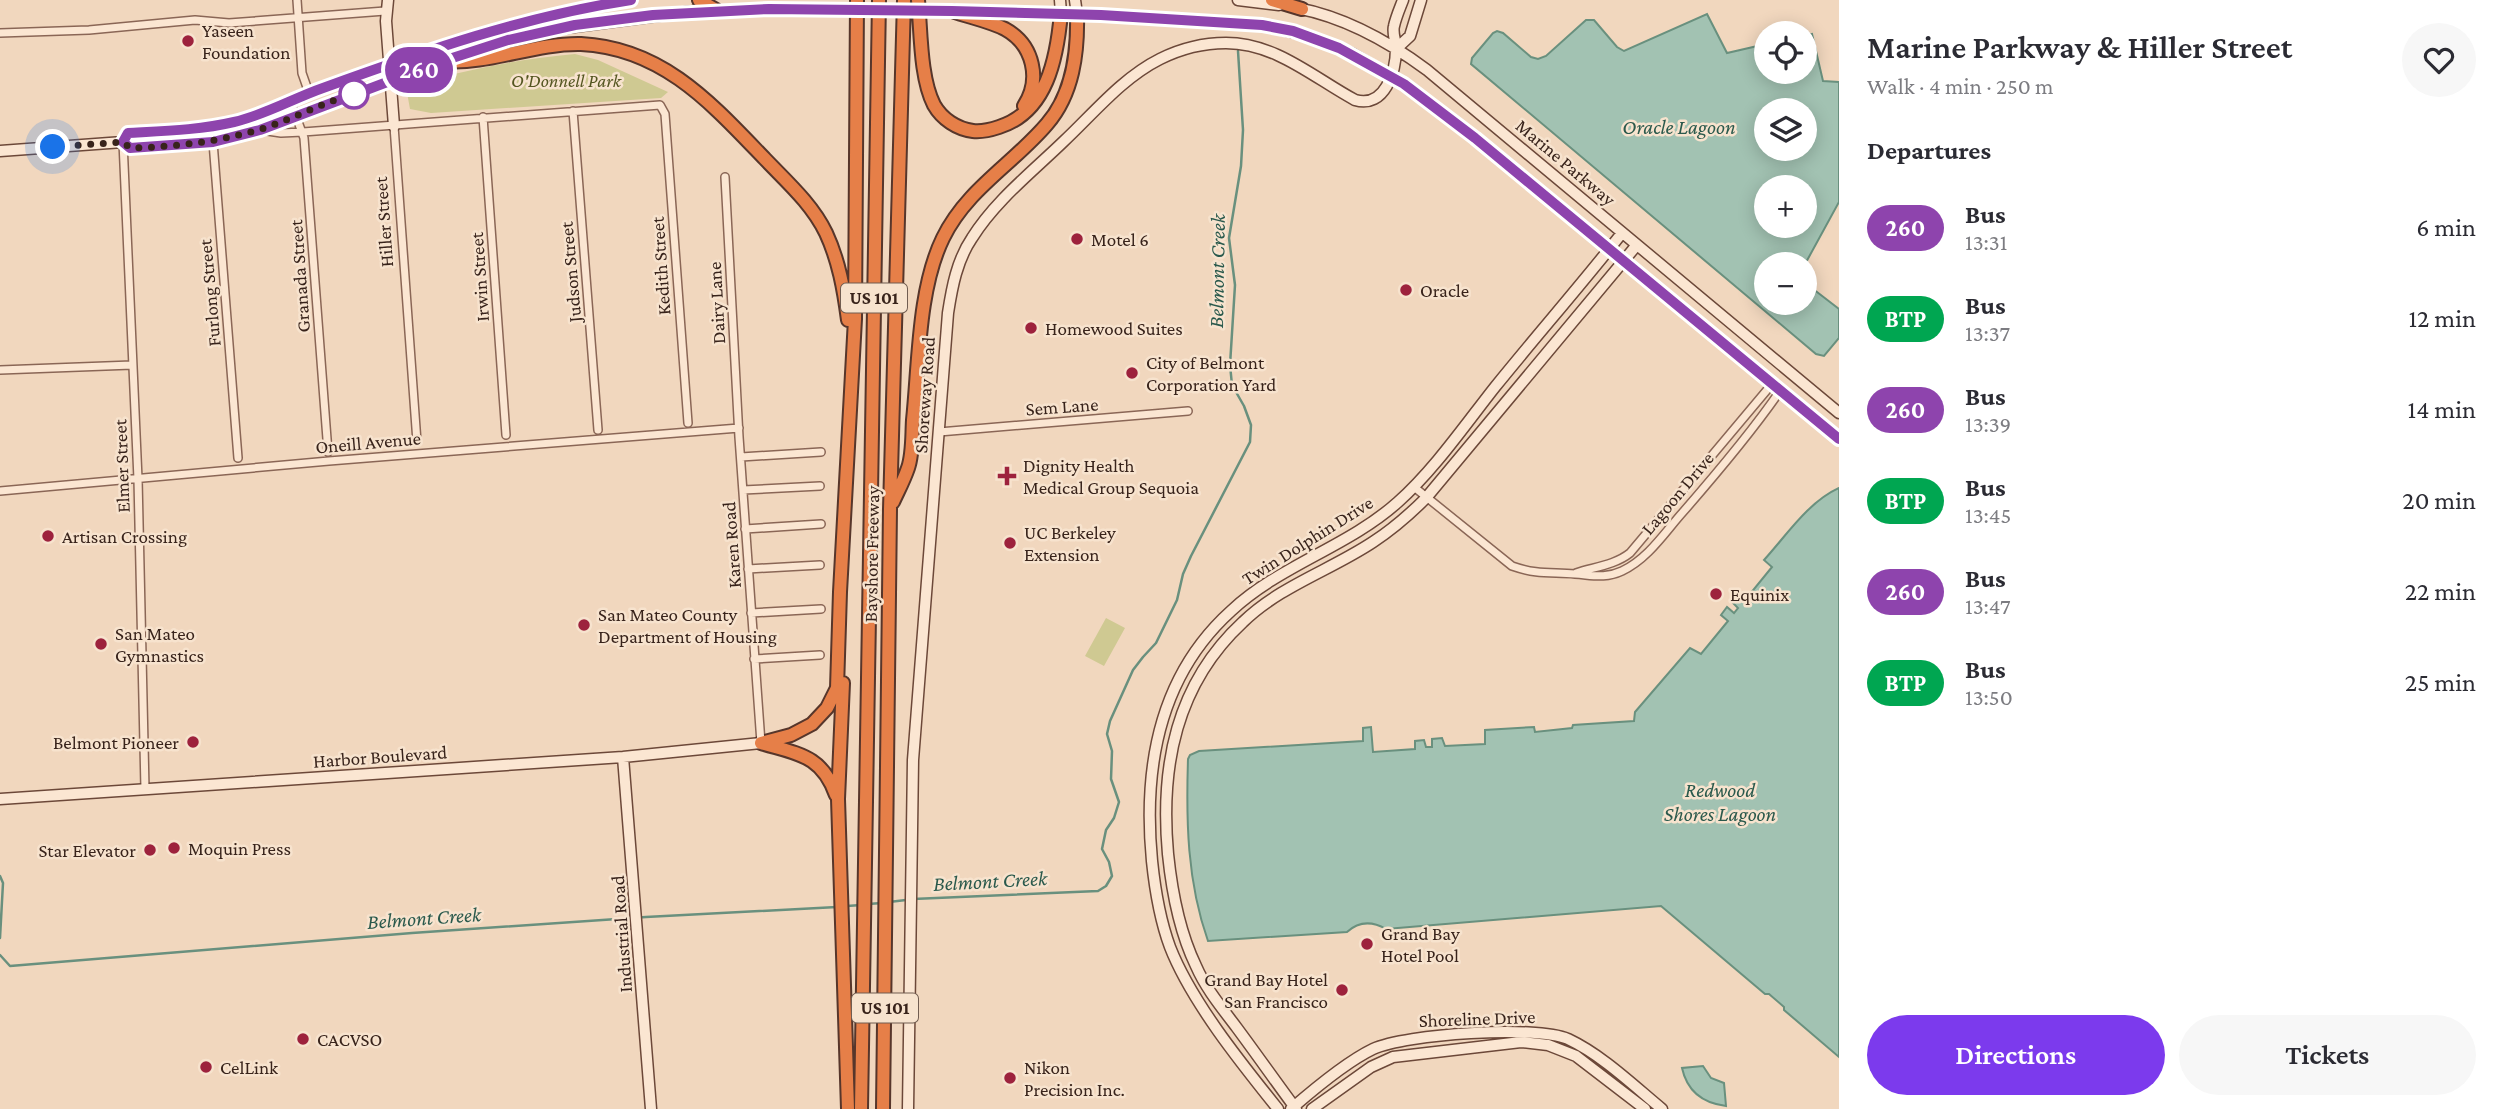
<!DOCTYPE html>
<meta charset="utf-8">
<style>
:root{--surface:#fff;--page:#f7f7f7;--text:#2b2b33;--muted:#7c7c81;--accent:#7c3aed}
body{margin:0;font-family:"Crimson Pro",serif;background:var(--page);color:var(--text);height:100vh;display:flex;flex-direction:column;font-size:26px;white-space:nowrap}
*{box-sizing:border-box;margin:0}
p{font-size:23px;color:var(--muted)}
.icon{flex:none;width:38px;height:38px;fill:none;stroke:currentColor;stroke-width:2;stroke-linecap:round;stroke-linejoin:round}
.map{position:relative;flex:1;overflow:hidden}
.sheet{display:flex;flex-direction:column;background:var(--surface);width:665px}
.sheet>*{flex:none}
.badge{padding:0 14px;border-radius:23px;font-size:24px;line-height:46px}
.fabs{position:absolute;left:1754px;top:21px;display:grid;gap:14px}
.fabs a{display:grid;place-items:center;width:63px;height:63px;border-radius:50%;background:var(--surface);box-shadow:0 4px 18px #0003;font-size:35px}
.you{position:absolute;width:35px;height:35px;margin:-18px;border:5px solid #fff;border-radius:50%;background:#1a73e8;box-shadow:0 0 0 10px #1a73e833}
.map>.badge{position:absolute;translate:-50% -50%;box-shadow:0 0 0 4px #fff}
h2{padding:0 28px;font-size:26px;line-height:63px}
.round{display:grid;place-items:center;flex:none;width:74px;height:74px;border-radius:37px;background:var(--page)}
.headline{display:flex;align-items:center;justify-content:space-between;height:119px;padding:0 28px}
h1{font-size:33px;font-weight:600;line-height:52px}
.primary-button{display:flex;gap:14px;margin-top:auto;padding:14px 28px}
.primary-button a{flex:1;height:80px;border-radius:42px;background:var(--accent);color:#fff;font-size:28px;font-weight:600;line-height:80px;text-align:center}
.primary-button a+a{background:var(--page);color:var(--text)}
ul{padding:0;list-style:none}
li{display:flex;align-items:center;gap:21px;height:91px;padding:0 28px}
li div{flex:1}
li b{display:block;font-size:26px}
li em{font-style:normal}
li .badge{min-width:77px;font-weight:700;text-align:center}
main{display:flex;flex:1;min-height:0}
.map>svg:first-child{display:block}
</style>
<main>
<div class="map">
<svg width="1839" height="1109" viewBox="0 0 1839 1109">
<rect width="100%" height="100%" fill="#f1d7be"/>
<path fill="#cfc992" d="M575 54 598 60 668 92 661 98 431 113 410 109 406 87C461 71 517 59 575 54Z
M1106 618 1125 628 1104 666 1085 656Z"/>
<path fill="#a2c2b2" stroke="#69907e" stroke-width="2" fill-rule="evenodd" d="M1707 14 1727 53 1766 44V72H1804V36L1812 34 1823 81 1839 82V202L1804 266 1766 264V303H1804V282L1839 309V338L1824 356 1816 354 1471 64 1472 58 1493 33 1497 31 1503 33 1531 57 1538 59 1546 56 1586 20H1594L1617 47 1624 51ZM1804 110V149H1766V110ZM1766 187H1804V226H1766Z
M1839 488V1057L1784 1010V1007L1769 994H1765L1661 906 1386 929C1372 921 1359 921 1347 932L1208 941C1187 882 1186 820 1188 759L1190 755 1199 751 1363 741V728L1371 727 1373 752 1415 749V741L1424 740 1426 747H1432V739L1442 738 1445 746 1485 744V730L1534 727 1535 732 1572 728 1573 725 1634 721 1635 712 1690 648 1701 654 1728 621 1721 615 1727 607 1734 613 1738 608 1732 602 1739 594 1746 599 1772 567 1764 560C1786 536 1808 502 1839 488Z
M1703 1066 1711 1078 1724 1083 1726 1106C1702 1103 1687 1091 1682 1068Z"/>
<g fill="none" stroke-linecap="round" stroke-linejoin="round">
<path stroke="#69907e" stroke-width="2.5" d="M0 876 3 883 0 938
M913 899 1098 891 1106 886 1112 876 1109 862 1102 849 1106 830 1114 818 1119 802 1111 779 1112 751 1107 734 1110 721 1133 670 1143 657 1156 643 1177 600 1183 574 1191 556 1250 442 1251 425 1244 406 1232 385 1230 365 1235 285 1229 238 1241 166 1243 130 1238 51
M889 902 906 900
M868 904 882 903
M847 906 861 905
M0 955 10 966 412 933 646 917 837 907"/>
<defs>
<path id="street" d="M297 0 302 73 309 93
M0 33 89 30 195 20 229 23 385 11
M290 100 304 138 328 452
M573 111 598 430
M483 117 506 435
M208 126 213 142 238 458
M394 126 417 442
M261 130 281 133 303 132 660 105 665 114 688 423
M123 142 138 479 145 789
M725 177 739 437 761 743
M0 370 132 365
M939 432 1188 411
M741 457 821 452
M1414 487 1512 566C1538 575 1550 572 1575 574 1592 575 1605 579 1622 571 1648 559 1665 532 1683 512 1717 473 1751 433 1780 391
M743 490 820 486
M0 491 329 461 739 428
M745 529 821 524
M748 569 820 565
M1576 573C1594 567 1615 565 1630 553L1772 384
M751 613 821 609
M754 659 820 655"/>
<path id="secondary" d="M388 0 386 21 394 126
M1060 0 1061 13
M1075 0 1077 14
M1238 0 1279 5
M1297 8C1344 17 1388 41 1427 70L1839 413
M961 11 1101 15 1262 25 1308 36 1353 54 1404 84 1474 137 1839 439
M1396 49 1410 36 1421 0
M123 142 128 133C163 131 200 130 234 122 266 115 297 97 328 86 428 51 526 16 631 0
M0 151 123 142 130 148 213 142 260 130 464 54 551 30 695 11 839 9
M623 757 651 1109
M0 799 623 757 761 743
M908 1109 913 760 948 313C952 287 957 260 972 238 995 201 1032 172 1063 142 1093 114 1122 78 1160 59 1180 49 1204 43 1226 43 1276 43 1314 78 1355 100 1385 109 1396 71 1396 48 1396 41 1392 33 1394 26 1396 17 1400 8 1403 0
M1278 1109C1241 1063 1191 1001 1170 947 1160 920 1155 890 1152 861 1143 768 1159 676 1231 611 1280 565 1348 547 1398 502 1434 470 1465 425 1495 387 1537 335 1581 285 1622 233
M1291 1109C1314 1089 1346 1062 1373 1049 1406 1034 1535 1025 1568 1039 1602 1055 1633 1085 1662 1109
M1296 1109C1276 1082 1257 1055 1237 1028 1222 1008 1206 989 1196 966 1179 931 1172 893 1168 854 1160 766 1176 684 1243 622 1280 586 1331 570 1373 542 1393 529 1410 514 1426 498L1636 246
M1312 1109 1371 1067 1393 1057 1521 1042 1548 1045 1576 1056 1645 1109"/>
<path id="highway" d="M699 0 716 10
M918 0C921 31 920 78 934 105 942 119 957 129 973 131 982 132 990 130 999 127 1047 112 1057 58 1061 13
M1272 0 1302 9
M952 11C969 17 989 21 1005 29 1034 45 1041 80 1024 106
M444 61C488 65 534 43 581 44 663 48 712 104 765 159 787 182 812 204 826 233 839 261 844 290 848 320
M893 502C898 491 904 480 908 468 913 454 912 436 913 420 919 363 918 289 943 238 967 189 1013 164 1047 124 1073 94 1078 53 1077 14
M843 683 838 799 848 1109
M761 743 791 735 812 724 827 708 837 688 840 592 855 319 857 0
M761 743C798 754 822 755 836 795
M861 1109 879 0
M883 1109 890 509 904 0"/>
</defs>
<use href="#street" stroke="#8a6656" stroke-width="10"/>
<use href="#secondary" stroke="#6c4839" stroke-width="13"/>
<use href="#highway" stroke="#57362b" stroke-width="16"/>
<use href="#street" stroke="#fbe6d2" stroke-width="7"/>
<use href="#secondary" stroke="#fbe6d2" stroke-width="10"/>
<use href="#highway" stroke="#e67f48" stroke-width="12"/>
<defs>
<path id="secondary-bridge" d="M839 9 940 11"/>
</defs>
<use href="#secondary-bridge" stroke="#6c4839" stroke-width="13" stroke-linecap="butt"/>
<use href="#secondary-bridge" stroke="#fbe6d2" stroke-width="10"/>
</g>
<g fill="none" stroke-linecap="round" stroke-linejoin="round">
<defs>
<path id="line" d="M631 0C525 16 425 51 323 88 294 98 265 115 234 122 200 130 163 131 128 133L123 142 130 148 213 142 260 130 443 61 508 40 575 25 653 15 769 9 952 11 1101 15 1262 25 1293 31 1339 48 1404 84 1475 138 1839 439"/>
</defs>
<use href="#line" stroke="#fff" stroke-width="16"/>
<use href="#line" stroke="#8e44ad" stroke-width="10"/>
<path stroke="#38231b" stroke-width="7" stroke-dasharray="0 12.6" d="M53 147 123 142 130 148C174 147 216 142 258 130 291 120 321 103 354 94"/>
</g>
<g fill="#9d223d" stroke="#f7e3ce" stroke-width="2.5">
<circle cx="188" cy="41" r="7"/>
<circle cx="1077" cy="239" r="7"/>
<circle cx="1406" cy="290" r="7"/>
<circle cx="1031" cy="328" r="7"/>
<circle cx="1132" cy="373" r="7"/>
<path d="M1003.5 465.5h7v7h7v7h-7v7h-7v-7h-7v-7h7z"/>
<circle cx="48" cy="536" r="7"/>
<circle cx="1010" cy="543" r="7"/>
<circle cx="1716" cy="594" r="7"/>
<circle cx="584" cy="625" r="7"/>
<circle cx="101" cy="644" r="7"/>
<circle cx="193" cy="742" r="7"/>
<circle cx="174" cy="848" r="7"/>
<circle cx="150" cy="850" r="7"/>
<circle cx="1367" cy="944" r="7"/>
<circle cx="1342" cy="990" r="7"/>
<circle cx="303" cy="1039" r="7"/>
<circle cx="206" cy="1067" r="7"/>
<circle cx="1010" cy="1078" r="7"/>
</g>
<circle fill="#fff" stroke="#8e44ad" stroke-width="3.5" cx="354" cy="94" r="14"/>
<g text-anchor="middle" stroke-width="5" stroke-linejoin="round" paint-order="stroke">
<g fill="#f7e3ce" stroke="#715d51" stroke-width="2">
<rect x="841" y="283.5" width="66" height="29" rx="5"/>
<rect x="852" y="993.5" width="66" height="29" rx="5"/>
</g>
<g font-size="18" font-weight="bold" fill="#38231b">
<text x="874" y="304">US 101</text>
<text x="885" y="1014">US 101</text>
</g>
<g font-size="19" fill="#38231b" stroke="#f7e3ce" text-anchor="start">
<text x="202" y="37">Yaseen<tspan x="202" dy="22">Foundation</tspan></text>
<text x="1091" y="246">Motel 6</text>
<text x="1420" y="297">Oracle</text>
<text x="1045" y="335">Homewood Suites</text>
<text x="1146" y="369">City of Belmont<tspan x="1146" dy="22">Corporation Yard</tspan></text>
<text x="1023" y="472">Dignity Health<tspan x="1023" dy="22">Medical Group Sequoia</tspan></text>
<text x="1024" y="539">UC Berkeley<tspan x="1024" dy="22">Extension</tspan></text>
<text x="62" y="543">Artisan Crossing</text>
<text x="1730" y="601">Equinix</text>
<text x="598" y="621">San Mateo County<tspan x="598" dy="22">Department of Housing</tspan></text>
<text x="115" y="640">San Mateo<tspan x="115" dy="22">Gymnastics</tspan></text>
<text x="179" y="749" text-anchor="end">Belmont Pioneer</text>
<text x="188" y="855">Moquin Press</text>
<text x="136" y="857" text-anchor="end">Star Elevator</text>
<text x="1381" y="940">Grand Bay<tspan x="1381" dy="22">Hotel Pool</tspan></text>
<text x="1328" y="986" text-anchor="end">Grand Bay Hotel<tspan x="1328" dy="22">San Francisco</tspan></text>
<text x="317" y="1046">CACVSO</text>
<text x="220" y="1074">CelLink</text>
<text x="1024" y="1074">Nikon<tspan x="1024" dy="22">Precision Inc.</tspan></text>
</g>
<g font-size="19" font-style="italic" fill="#545621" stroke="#f7e3ce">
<text x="566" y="87">O'Donnell Park</text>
</g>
<g font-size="19" fill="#38231b" stroke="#f7e3ce">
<text transform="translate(1566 162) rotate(40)" y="7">Marine Parkway</text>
<text transform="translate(383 222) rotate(-94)" y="7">Hiller Street</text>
<text transform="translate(660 266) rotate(-94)" y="7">Kedith Street</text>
<text transform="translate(570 272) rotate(-95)" y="7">Judson Street</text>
<text transform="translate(299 276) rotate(-94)" y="7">Granada Street</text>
<text transform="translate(479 277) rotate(-94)" y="7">Irwin Street</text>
<text transform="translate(209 293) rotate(-95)" y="7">Furlong Street</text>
<text transform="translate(716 303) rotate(-93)" y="7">Dairy Lane</text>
<text transform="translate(924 395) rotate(-86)" y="7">Shoreway Road</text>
<text transform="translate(1062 406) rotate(-4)" y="7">Sem Lane</text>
<text transform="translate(368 442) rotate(-5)" y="7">Oneill Avenue</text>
<text transform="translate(121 466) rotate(-92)" y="7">Elmer Street</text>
<text transform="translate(1677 493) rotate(-50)" y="7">Lagoon Drive</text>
<text transform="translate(1307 540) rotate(-32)" y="7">Twin Dolphin Drive</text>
<text transform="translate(731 545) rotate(-94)" y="7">Karen Road</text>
<text transform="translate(871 554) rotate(-89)" y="7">Bayshore Freeway</text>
<text transform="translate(380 756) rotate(-4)" y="7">Harbor Boulevard</text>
<text transform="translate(621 934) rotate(-94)" y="7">Industrial Road</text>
<text transform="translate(1477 1018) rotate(-2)" y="7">Shoreline Drive</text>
</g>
<g font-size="21" font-style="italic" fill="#2a594c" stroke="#f7e3ce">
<text x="1679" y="134">Oracle Lagoon</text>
<text transform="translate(1217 271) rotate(-89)" y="7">Belmont Creek</text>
<text x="1720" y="797">Redwood<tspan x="1720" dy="24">Shores Lagoon</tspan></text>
<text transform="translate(990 881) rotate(-3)" y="7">Belmont Creek</text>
<text transform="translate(424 918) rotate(-4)" y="7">Belmont Creek</text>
</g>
</g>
</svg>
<div class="fabs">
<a><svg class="icon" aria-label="locate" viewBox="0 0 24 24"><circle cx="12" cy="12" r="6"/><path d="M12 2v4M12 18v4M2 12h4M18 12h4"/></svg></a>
<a><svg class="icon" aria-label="layers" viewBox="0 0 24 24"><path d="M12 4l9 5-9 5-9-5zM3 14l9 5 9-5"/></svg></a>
<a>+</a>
<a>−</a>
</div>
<div class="you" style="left:53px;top:147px"></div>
<b class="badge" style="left:419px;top:70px;background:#8e44ad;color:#fff">260</b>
</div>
<section class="sheet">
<div class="headline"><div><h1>Marine Parkway &amp; Hiller Street</h1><p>Walk · 4 min · 250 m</p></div><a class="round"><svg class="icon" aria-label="heart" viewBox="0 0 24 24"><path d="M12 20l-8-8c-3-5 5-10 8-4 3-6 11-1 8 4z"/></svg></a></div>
<h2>Departures</h2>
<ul>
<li><span class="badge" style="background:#8e44ad;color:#fff">260</span><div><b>Bus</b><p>13:31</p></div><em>6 min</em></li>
<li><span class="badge" style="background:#00a651;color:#fff">BTP</span><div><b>Bus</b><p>13:37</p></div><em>12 min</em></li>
<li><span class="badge" style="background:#8e44ad;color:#fff">260</span><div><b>Bus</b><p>13:39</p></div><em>14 min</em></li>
<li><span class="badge" style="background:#00a651;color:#fff">BTP</span><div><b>Bus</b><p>13:45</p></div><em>20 min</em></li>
<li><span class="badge" style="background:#8e44ad;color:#fff">260</span><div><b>Bus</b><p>13:47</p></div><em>22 min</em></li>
<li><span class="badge" style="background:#00a651;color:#fff">BTP</span><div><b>Bus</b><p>13:50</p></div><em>25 min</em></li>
</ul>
<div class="primary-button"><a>Directions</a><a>Tickets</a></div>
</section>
</main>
